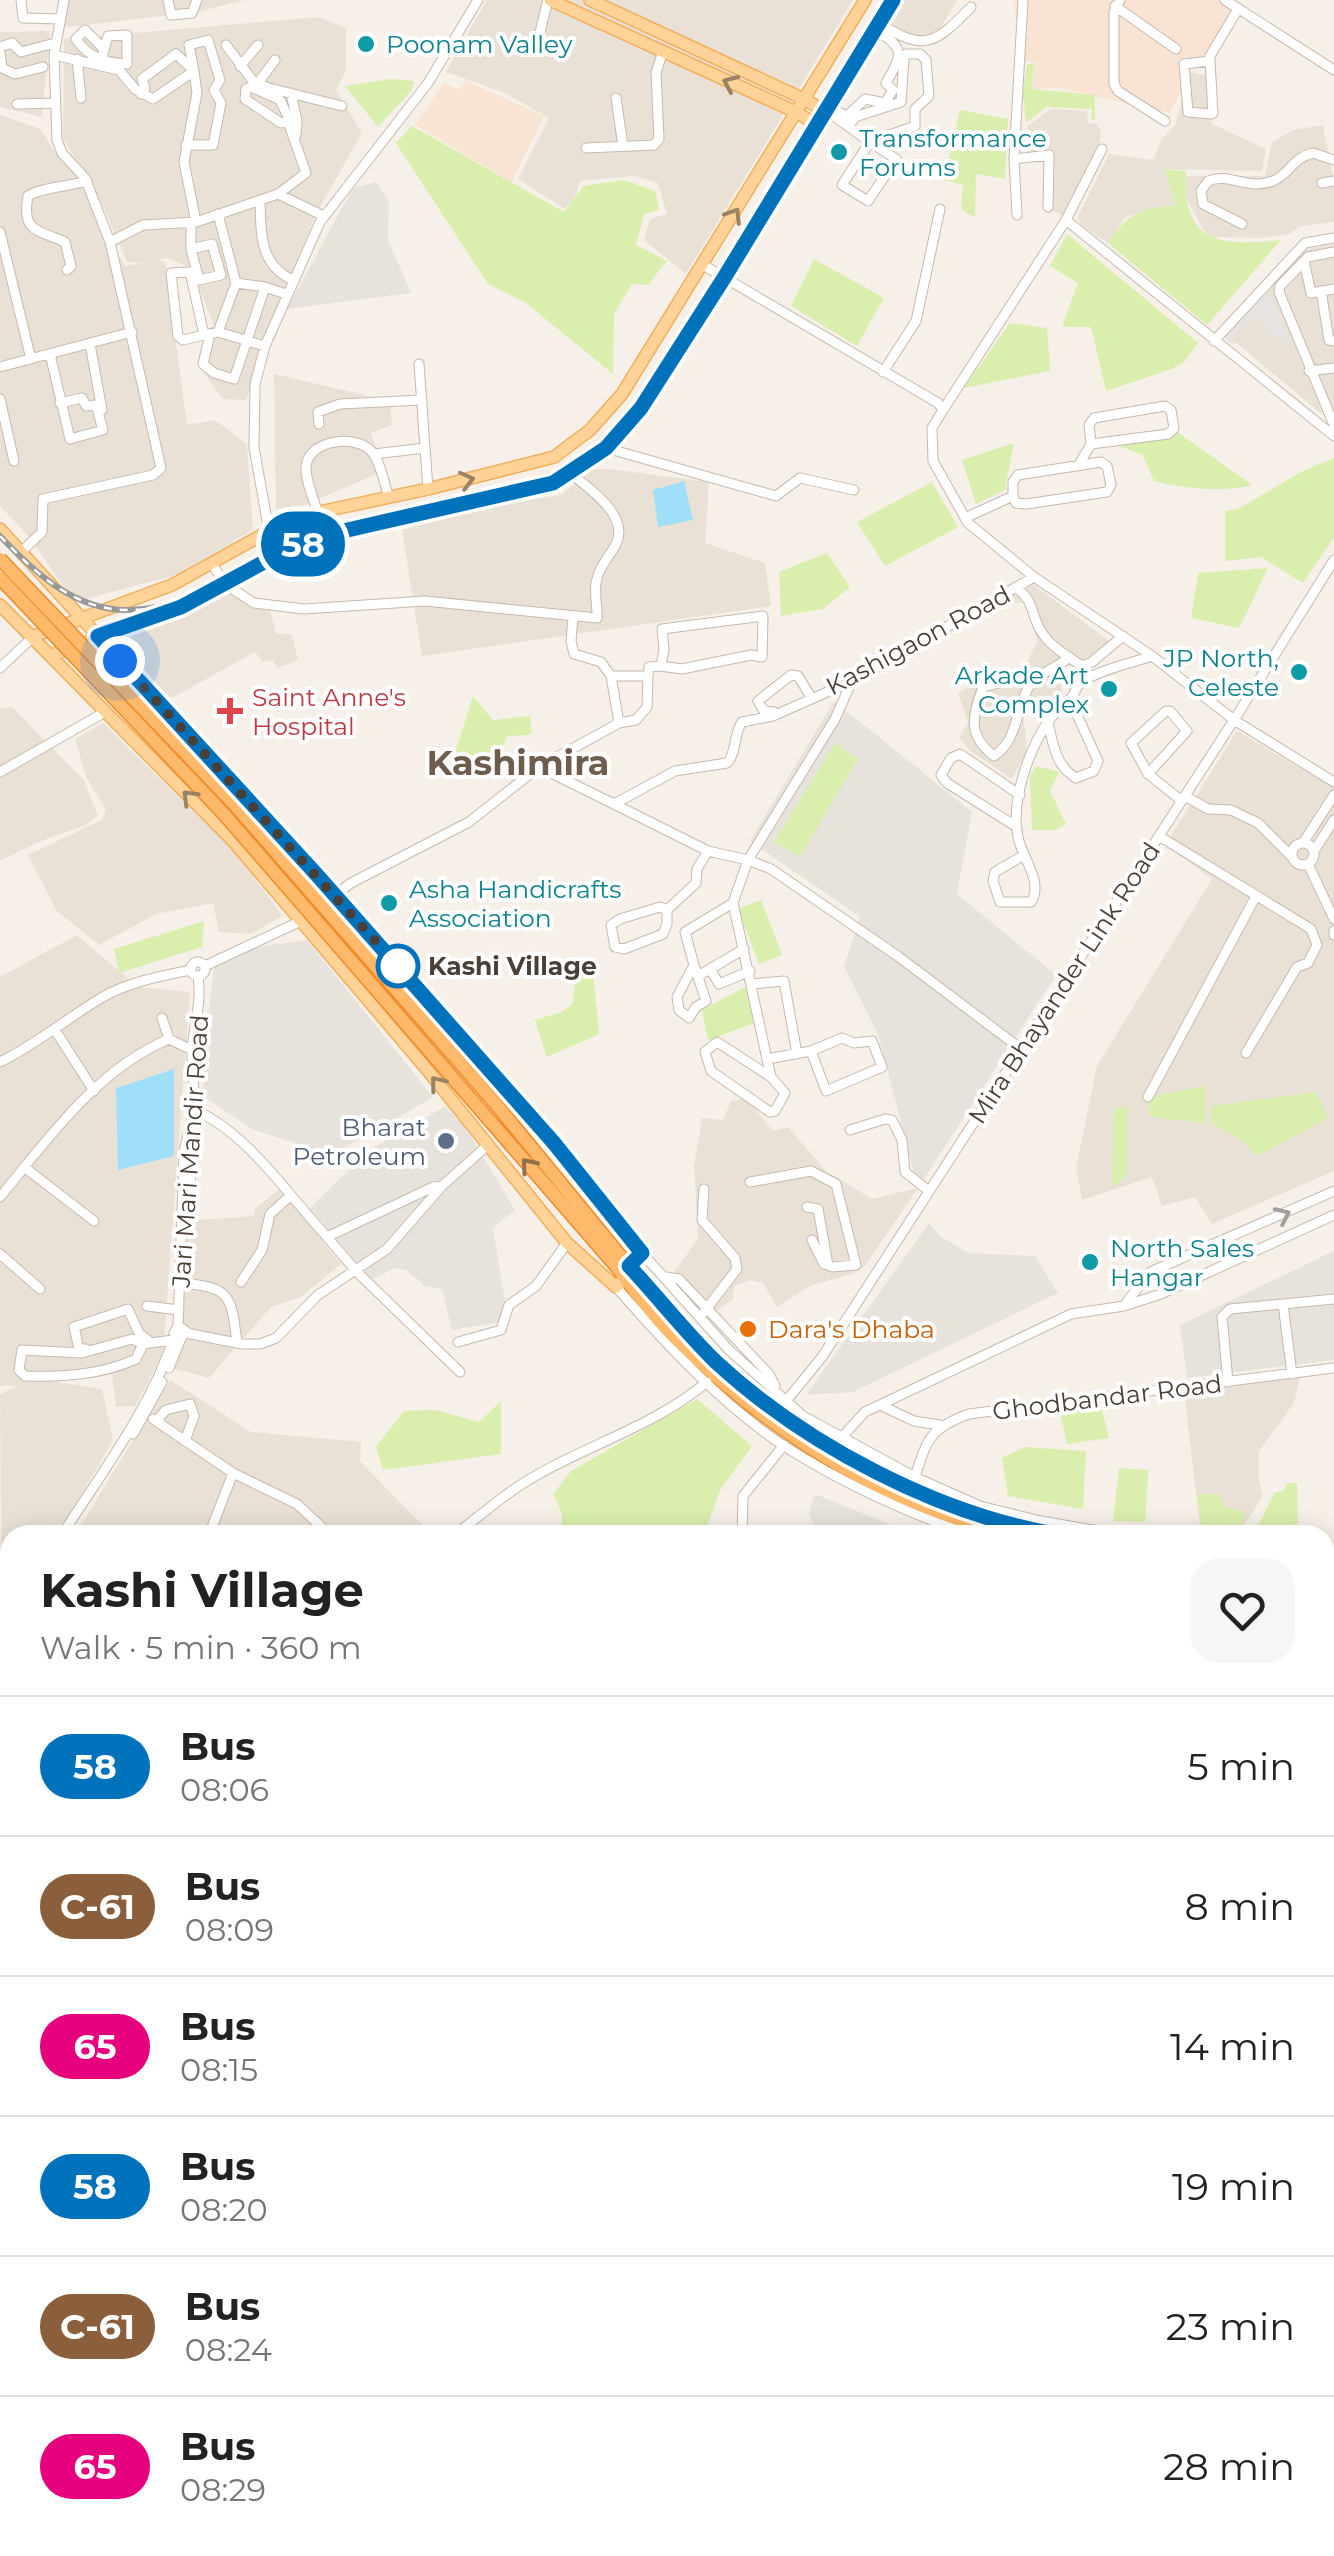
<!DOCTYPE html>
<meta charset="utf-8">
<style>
:root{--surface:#fff;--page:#f6f6f6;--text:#222;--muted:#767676;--line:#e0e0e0}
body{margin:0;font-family:Montserrat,sans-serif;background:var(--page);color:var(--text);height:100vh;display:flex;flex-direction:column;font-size:38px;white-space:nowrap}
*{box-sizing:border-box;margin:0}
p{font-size:32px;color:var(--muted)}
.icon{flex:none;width:55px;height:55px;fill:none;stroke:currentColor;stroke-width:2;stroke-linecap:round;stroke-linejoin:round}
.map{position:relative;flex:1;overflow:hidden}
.sheet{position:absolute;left:0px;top:1525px;width:1335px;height:1032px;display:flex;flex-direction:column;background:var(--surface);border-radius:30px 30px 0 0;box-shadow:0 5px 25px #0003}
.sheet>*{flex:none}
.badge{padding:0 20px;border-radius:32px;font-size:35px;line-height:65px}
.you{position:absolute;width:50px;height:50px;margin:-25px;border:8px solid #fff;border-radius:50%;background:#1a73e8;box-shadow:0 0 0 15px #1a73e833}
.map>.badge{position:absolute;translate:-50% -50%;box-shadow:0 0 0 5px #fff}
.round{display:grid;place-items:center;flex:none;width:105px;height:105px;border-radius:30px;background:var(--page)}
.head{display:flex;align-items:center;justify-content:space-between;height:170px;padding:0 40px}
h1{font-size:48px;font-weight:700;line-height:75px}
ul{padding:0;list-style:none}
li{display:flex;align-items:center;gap:30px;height:140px;padding:0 40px;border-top:2px solid var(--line)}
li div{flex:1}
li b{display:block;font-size:38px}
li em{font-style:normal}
li .badge{min-width:110px;font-weight:700;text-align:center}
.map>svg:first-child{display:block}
</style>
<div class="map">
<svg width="1334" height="2556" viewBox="0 0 1334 2556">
<rect width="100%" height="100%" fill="#f6f0e8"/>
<path fill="#eae1d6" d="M64 0H245L197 12 59 28Z
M487 0H853L686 274 644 240 650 219 667 214 658 183 634 176 580 181 576 194 565 209 518 179 549 118 505 93 446 72Z
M904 0H957L930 46 903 42 886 31Z
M319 17 346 28V70L336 90 362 133 317 212 286 286 246 400 223 399 204 373 215 328 191 268 167 258 158 260 165 262 187 425 215 420 247 444 253 530 176 575 74 602 30 538 0 506V115L40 129 57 155 72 170 125 266 145 262H127L105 211 63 138 64 39Z
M50 31 42 117 0 107V32Z
M1191 72 1208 76 1212 124 1266 149 1262 171 1165 169 1176 205 1157 207 1125 217 1108 243 1080 224 1078 216 1109 154 1153 160 1162 139 1175 125Z
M1051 109 1087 111 1088 123 1096 124 1101 130 1100 142 1063 215 1047 209 1043 159 1032 160 1027 126Z
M1323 125 1334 182V222L1301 226 1289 234 1260 238 1212 237 1203 230 1185 195 1186 176H1265L1272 142 1293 130Z
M1334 244V424L1235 342 1232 344 1220 334 1307 249Z
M274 374 390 401 392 425 371 433 384 471 276 517Z
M609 469 709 482 705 543 765 563 771 606 422 656 402 530 483 507 561 495 592 470Z
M1031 583 1117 647 1057 670 1064 698 1023 710 1027 752 1012 779 972 752 959 738 968 723 958 693 988 675 1022 674 1037 641 1029 603 997 602Z
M228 593 269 606 276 633 292 635 298 660 277 668 273 660 263 662 255 652 172 698 134 667 122 634Z
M12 707 83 779 98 815 86 825 38 842 0 861V708Z
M103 723 240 857 282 916 251 934 219 932 213 903 156 914 99 945 56 910 28 855 102 820 106 810 86 777 75 739Z
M1237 731 1334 788V1171L1212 1224 1195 1197 1162 1206 1152 1177 1082 1200 1076 1168 1097 1066 1212 879 1165 845Z
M77 935 138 987 190 992 163 1354 135 1406 116 1407 112 1374 50 1381 102 1389 113 1440 58 1535H10V1617L2 1630 0 1394 20 1385 0 1386V977Z
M746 1098 773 1131 788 1127 826 1171 872 1199 918 1188 865 1266 853 1274 812 1285 777 1307 763 1283 750 1280 734 1286 733 1299 711 1315 674 1272 698 1239 694 1165 702 1118 723 1120 731 1101Z
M279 1189 341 1264 301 1297 271 1307 209 1378 172 1368 182 1221 254 1216 255 1209Z
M1300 1377 1294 1403 1259 1451V1482L1263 1496 1242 1529 1234 1535H1201L1184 1391Z
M170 1380 251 1432 361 1442 360 1461 432 1535H75Z"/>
<path fill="#f9e3d2" d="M1014 0H1238L1201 64 1186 56 1183 88 1170 113 1059 88 1033 89 1034 62 1021 61Z
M466 81 544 116 512 182 415 125 444 83 460 90Z"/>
<path fill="#e8e2dd" d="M377 182 389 203 388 240 411 293 287 309 353 188Z
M834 701 972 812 957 894 1056 975 918 1188 878 1034 844 966 860 917 750 841Z
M307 940 433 1097 332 1155 252 1129 203 1096 204 1048 216 953Z
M446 1106 465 1127 515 1210 493 1228 508 1321 452 1330 442 1289 425 1286 406 1270 394 1268 371 1280 310 1208 368 1151Z
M929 1223 940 1236 968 1253 1035 1256 1058 1293 853 1392 806 1395Z
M1334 1251V1360L1187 1378 1180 1325Z
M815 1494 916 1535H818L809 1513Z"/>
<path fill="#daeead" d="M1027 64H1034L1032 89 1095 95V120H1091L1092 109 1046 107 1026 123 1023 94Z
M391 79 414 81 412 90 378 127 345 86Z
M960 110 1008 119 1005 179 976 174 975 218 961 209 963 185 944 180Z
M412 126 564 212 583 186 624 180 655 191 659 210 644 214 636 245 667 261 648 285 632 284 614 314 613 374 526 303 488 284 396 143Z
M1164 169 1186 171C1181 243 1220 247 1281 240L1207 325 1108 243C1127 213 1140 209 1176 205Z
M1067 234 1198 343 1184 362 1174 368 1106 391 1091 327H1062L1078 283 1050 266Z
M814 259 884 298 857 346 791 306Z
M1010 323 1047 328 1050 371 964 388Z
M1176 431 1252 485C1226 493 1180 488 1154 481L1143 455 1119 446 1117 442Z
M1014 443 1005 490 976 504 962 460Z
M1334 458V537L1303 583 1261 557 1225 561V511L1238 509 1303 471Z
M932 482 958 527 885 566 857 522Z
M827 553 850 587 823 609 781 616 779 572Z
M1268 568 1239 628 1191 618 1198 573Z
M473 696 493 720 530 716 532 732 528 735 507 736 503 746 505 757 498 764 465 768 454 756Z
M835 743 858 759 800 857 774 842Z
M1037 766 1059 772 1050 791 1066 824 1055 830H1032L1030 775Z
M761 900 782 955 759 964 738 909Z
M204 921 202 947 119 973 114 949Z
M592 963 599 1034 547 1057 535 1020 562 1012 572 1004 578 966Z
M745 987 755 1023 708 1040 702 1010Z
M1205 1086V1123L1150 1117 1148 1097Z
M1316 1092 1328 1118 1257 1156 1243 1141 1210 1122 1211 1106Z
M1127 1106V1176L1112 1187 1114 1109Z
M697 1399 752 1446 720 1490 704 1535H562V1513L553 1494 571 1471Z
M501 1401V1454L383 1470 376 1447 404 1411 435 1410 479 1422Z
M1101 1406 1109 1438 1067 1444 1060 1412Z
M1025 1447 1086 1451 1083 1509 1008 1496 1002 1458Z
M1119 1468 1148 1470 1145 1522 1113 1521Z
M1287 1483H1297L1298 1530 1257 1528 1274 1493 1285 1490Z
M1197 1494H1219L1226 1508 1241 1510 1245 1518 1240 1526 1202 1529Z
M1325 1580H1334V2556H368L379 2548H1325Z"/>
<path fill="#e7e3e0" d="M1264 292 1274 301 1289 336 1281 344 1253 317 1230 342 1223 335Z"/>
<path fill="#9fe0f8" d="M684 481 693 520 658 527 653 490Z
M174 1069V1156L118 1170 116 1088Z"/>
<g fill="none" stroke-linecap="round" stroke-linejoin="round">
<defs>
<path id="minor" d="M21 0 23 18 60 19
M168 0 171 15 192 13 197 0
M1023 0 1014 159 1049 155 1048 207
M1120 0 1114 12V84L1118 91 1165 121
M1225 0 1334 70
M1115 6 1176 49
M879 23C925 53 936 43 971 7
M226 45 253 81 269 88 342 106
M0 47 12 43 21 52 55 43
M536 48 548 0
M0 53 2 68 15 74 43 67
M54 55 119 70 135 89 153 99 194 71 197 93 184 162 196 222
M77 59 81 98
M1210 61 1184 64 1188 112 1212 114 1213 113 1210 61V56L1238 9
M100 65C103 55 105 45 108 36L127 35V64C105 63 88 57 76 39L85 30 104 49
M240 66 258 45
M258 83 275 60
M251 87 280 100 290 121 281 123 245 99 246 89Z
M291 93 297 121 296 135
M141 94 145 88 142 79 176 54 192 69
M616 98 623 146
M17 104 54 103
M827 111 870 142 842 185 868 201 896 159 870 142
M836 111 847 116 865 99 885 103 893 90 886 83C903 54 905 47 875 30
M849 126 855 117 901 102 904 58 906 54H920L926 60 929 96 915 109V126L870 142
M186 145H213L221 103 214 90 220 80 208 40 189 45 194 71
M586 148 654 145 659 139 656 73 662 54
M1014 159 1017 215
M1322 183 1334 181
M278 194 324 216
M260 200C261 233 259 265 293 280
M218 214 236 283
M1066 220 1334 436
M191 222V249L199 280 221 275 212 244 191 249
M1242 224 1203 204 1201 191 1208 181C1230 172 1247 191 1273 181 1289 175 1292 158 1313 153L1334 160
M0 232 31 359
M110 242 143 225 196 222 252 203 278 194 306 173 288 122
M1334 252 1308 257 1280 286 1279 292 1334 425
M1304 261 1311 293 1334 289
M703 265 938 403 943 410 932 428 933 461 968 523 1034 577 1152 656 1234 720 1334 782
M67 270 71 266 65 242C39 230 21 233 28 196 39 188 70 186 87 181
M1321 291 1329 340 1334 341
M218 332 236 283 265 287 286 294
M210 334 203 364 214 373 234 379 265 287
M204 335 183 340 178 336 171 273 190 272 204 335 218 332 265 346
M1214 341 1305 243 1334 238
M90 344 102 410
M50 354 70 439 103 430 96 405 86 406 82 398 60 403
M419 364 428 489
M0 367 132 332
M1309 371 1334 368
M883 372 916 321 940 209
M0 399 14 461
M943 410 1066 220 1102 149
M319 424 318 412 340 404 422 400
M606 448 776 496 800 478 854 490
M374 454 425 448
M1078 466 1091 444 1089 425 1094 418 1165 406 1171 410 1174 428 1168 434 1091 444
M318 513C314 500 305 480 306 466 309 439 358 434 372 452 381 463 384 484 389 497
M965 518 1013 496V482L1018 475 1101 462 1107 466 1111 485 1107 492 1026 504 1016 503 1013 496
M269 531 254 448 255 384 265 346 320 222 428 83 478 0
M21 552 42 532 43 499 153 475 161 468 110 242 85 178 62 153 57 140 54 55 64 0
M212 564 225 584 254 603 304 609 425 601 597 618C598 607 593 592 597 579 600 565 610 556 616 544 630 516 589 488 571 474
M1016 587C1034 602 1030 609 1039 628 1048 645 1067 656 1082 666L1092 662 1123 636
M0 668 34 636
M611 676 619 723
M648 676 649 667 661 666 664 649 662 629 763 616 762 657 751 655 682 669 661 666
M852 681 835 719 748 860 771 869 899 957 1021 1049
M1031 682 1018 678 983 687C972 716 967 735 994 756 1019 740 1015 707 1030 685 1038 673 1058 668 1069 657
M774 712 764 711 758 701 791 675 798 676 811 697
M1048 723C1054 746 1055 765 1076 778L1094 771 1098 761 1070 699
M539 767 619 723 636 720 647 707 648 676H611L601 662 574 654 571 641 573 617
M0 772 105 712
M1148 774 1187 731 1170 711H1166L1131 743 1148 774 1182 801
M1185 796 1208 809 1231 810 1258 823 1293 858
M614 804 708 851 748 860 733 903 767 1059 811 1051 842 1038 854 1043 872 1041 882 1067 826 1091 811 1051
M1017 827 947 783 941 775 951 758 960 754 1020 795
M1159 836 1311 929 1317 945 1308 963 1297 967 1246 1053
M1303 843 1334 795
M1292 854a11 11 0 1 1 22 0a11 11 0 1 1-22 0Z
M1314 851 1334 820
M1024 855 995 872 993 881 1000 902H1031C1044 882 1022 858 1018 837 1010 802 1029 748 1050 719 1056 711 1065 705 1072 697 1075 693 1076 687 1080 684 1091 672 1135 662 1152 656
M1308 864 1334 919
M667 910 660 907 620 919 611 925 615 947 624 949 663 934 667 924V910L696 883 697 869 708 851
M1334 931V935
M191 969a7 7 0 1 1 14 0a7 7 0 1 1-14 0Z
M694 965 706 1001 696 1007 689 1018 679 1010 677 997 694 965 685 932 733 903
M205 966 301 921 351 883 469 822 539 767 614 804 675 771 727 763C737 753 733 735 742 722L773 716 852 681 1034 577
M710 969 719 984 750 971
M698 976 744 949
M752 984 784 981 797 1054
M162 1018 169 1039
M55 1030 94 1091
M767 1059 771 1077 785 1093 775 1111 770 1112 711 1071 705 1052 717 1042 771 1077
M0 1062C37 1044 66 1019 101 998 128 982 161 976 191 970
M1148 1097 1256 896
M194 1110C246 1131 289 1196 327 1237
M850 1130 885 1119 892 1120 902 1140 905 1172 929 1191
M24 1167 94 1221
M750 1182 811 1171 836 1184 856 1265 832 1267 828 1265 818 1209 807 1207
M0 1197C48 1139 97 1069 169 1039L192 1050
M189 1230 192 1123
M812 1240 824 1264
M642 1253 729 1350 803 1416 915 1477 980 1506 1041 1521 1122 1535
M0 1254 40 1289
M666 1277 679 1279 769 1374 775 1386
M241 1282 262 1250 270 1214 289 1197
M179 1283C231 1287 231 1294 237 1343
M616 1287C666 1344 721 1404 784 1446 842 1483 908 1513 972 1535
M1126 1303 1150 1272 1334 1191
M1283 1304 1292 1374
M147 1306 179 1310
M704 1312 737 1269 735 1258 702 1220 704 1189
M178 1326 186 1331 181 1338 174 1333 178 1326 184 1153C186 1136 194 1122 194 1106 195 1087 191 1068 192 1049 194 1024 202 1002 198 977
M186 1333 242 1344H260L276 1338 318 1295 387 1249 442 1186
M458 1342 501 1330 509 1305 536 1286 567 1243
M143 1344 132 1339 82 1353 22 1350 19 1370 25 1376C64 1377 101 1375 136 1359L143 1344 173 1340
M86 1349H79L74 1327 128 1309 139 1333 150 1342
M169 1368 181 1338
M460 1372 356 1271 327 1237 433 1187 442 1186 488 1145
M1228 1382 1222 1317 1230 1309 1334 1299
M787 1400 822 1357 1234 720 1334 560
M880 1405 914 1421 940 1425
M153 1419 233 1473 297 1504 330 1535
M156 1421 166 1410 190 1404 194 1416 185 1441
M133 1434 162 1382
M842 1437 865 1412 1071 1314 1124 1306 1161 1294 1334 1215
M915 1477C927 1439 930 1428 969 1414L1334 1368
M62 1535C102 1472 150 1409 174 1338
M209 1535 233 1473
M455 1535C482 1514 508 1491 537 1475 593 1443 657 1424 707 1382
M742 1535 743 1496 784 1445
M0 1613H10
M0 1648 10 1632
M0 1751 10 1753
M0 2259H10
M0 2419 10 2399"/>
<path id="major" d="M550 0 798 113 818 126
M590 0 806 100 826 112
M0 529 344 905 554 1143 642 1253 629 1266
M0 605 233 841 429 1072 567 1243 616 1287 625 1278
M34 636 172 585 269 531 324 511 428 489 554 457 590 430 622 394 865 0
M52 655 181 607 292 547 329 534 553 483 606 448 641 408 724 278 893 0"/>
<path id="highway" d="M623 1259C729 1396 887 1505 1059 1535
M615 1265C635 1291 655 1319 679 1342 771 1433 888 1507 1015 1535
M1325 1556 1334 1557
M1325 1568 1334 1569"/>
</defs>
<use href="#minor" stroke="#c6b9ad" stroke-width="11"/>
<use href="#major" stroke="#f1af5b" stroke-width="14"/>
<use href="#highway" stroke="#ef8b2a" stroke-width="15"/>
<use href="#minor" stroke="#fff" stroke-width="9"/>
<use href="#major" stroke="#ffd398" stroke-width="11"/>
<use href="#highway" stroke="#ffb96a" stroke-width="12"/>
<defs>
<path id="rail" d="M0 536C34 572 74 610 127 610 191 611 236 563 292 541 353 517 420 508 484 494 512 487 544 481 570 465 618 436 648 387 680 342"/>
</defs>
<use href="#rail" stroke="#989898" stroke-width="6"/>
<use href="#rail" stroke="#fff" stroke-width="2.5" stroke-dasharray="8" stroke-linecap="butt"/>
<defs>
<path id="highway-bridge" d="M0 559 234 804 495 1103 623 1259
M0 578 223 813 615 1265"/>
</defs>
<use href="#highway-bridge" stroke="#ef8b2a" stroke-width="15" stroke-linecap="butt"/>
<use href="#highway-bridge" stroke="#ffb96a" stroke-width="12"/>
</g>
<defs><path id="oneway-chevron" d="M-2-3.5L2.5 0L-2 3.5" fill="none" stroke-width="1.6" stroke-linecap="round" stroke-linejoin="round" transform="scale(2.5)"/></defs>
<g stroke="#9b8262">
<use href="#oneway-chevron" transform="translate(730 83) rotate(-156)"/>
<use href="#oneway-chevron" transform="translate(734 215) rotate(-58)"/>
<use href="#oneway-chevron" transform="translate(467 480) rotate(-14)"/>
<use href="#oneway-chevron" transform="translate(189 797) rotate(-135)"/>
<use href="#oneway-chevron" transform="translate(437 1083) rotate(-129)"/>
</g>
<use stroke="#92704b" href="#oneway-chevron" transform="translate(528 1165) rotate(-130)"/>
<use stroke="#a49f9a" href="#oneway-chevron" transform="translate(1283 1215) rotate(-25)"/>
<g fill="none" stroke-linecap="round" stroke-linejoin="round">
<defs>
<path id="line" d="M893 0 724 278 641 408 606 448 553 483 330 534 292 547 181 607 98 636 317 875 554 1143 642 1253 629 1266C658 1297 685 1332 716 1362 806 1445 939 1515 1060 1535"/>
</defs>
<use href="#line" stroke="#fff" stroke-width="22"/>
<use href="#line" stroke="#0072bc" stroke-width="15"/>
<path stroke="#4a3f36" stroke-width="10" stroke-dasharray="0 18" d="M120 661 400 968 398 966"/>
</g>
<g fill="#0f9aa8" stroke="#fff" stroke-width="4">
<circle cx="366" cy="44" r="10"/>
<circle cx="839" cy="152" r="10"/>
<circle cx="1299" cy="672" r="10"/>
<circle cx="1109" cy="689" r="10"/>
<circle cx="389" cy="903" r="10"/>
<circle cx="1090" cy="1262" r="10"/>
</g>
<path fill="#e0444e" stroke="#fff" stroke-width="4" d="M225 696h10v10h10v10h-10v10h-10v-10h-10v-10h10z"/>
<circle fill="#fff" stroke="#0072bc" stroke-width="5" cx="398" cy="966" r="20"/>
<circle fill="#5c6f8a" stroke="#fff" stroke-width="4" cx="446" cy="1141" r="10"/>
<circle fill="#e8710a" stroke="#fff" stroke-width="4" cx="748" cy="1329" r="10"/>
<g text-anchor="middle" stroke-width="8" stroke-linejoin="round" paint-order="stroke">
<g font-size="25" fill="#0d838f" stroke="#fff" text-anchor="start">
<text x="386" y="53">Poonam Valley</text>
<text x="859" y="147">Transformance<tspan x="859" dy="29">Forums</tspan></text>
<text x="1279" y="667" text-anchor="end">JP North,<tspan x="1279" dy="29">Celeste</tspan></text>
<text x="1089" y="684" text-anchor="end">Arkade Art<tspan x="1089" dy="29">Complex</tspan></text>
<text x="409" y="898">Asha Handicrafts<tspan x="409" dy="29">Association</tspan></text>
<text x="1110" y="1257">North Sales<tspan x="1110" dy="29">Hangar</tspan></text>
</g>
<g font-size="25" fill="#4a3f36" stroke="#fff">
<text transform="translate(918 640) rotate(-28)" y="9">Kashigaon Road</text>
<text transform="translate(1064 983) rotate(-57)" y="9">Mira Bhayander Link Road</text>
<text transform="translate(190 1151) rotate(-86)" y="9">Jari Mari Mandir Road</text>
<text transform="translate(1107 1397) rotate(-7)" y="9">Ghodbandar Road</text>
</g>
<g font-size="25" fill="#be3a42" stroke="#fff" text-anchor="start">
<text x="252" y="706">Saint Anne's<tspan x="252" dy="29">Hospital</tspan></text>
</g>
<g font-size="25" font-weight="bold" fill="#4a3f36" stroke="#fff" text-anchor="start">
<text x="428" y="975">Kashi Village</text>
</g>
<g font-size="25" fill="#4e5e75" stroke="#fff" text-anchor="end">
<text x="426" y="1136">Bharat<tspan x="426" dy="29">Petroleum</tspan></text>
</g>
<g font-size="25" fill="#c56008" stroke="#fff" text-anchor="start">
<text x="768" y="1338">Dara's Dhaba</text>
</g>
<g font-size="35" font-weight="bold" fill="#6e5c4c" stroke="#fff">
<text x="518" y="775">Kashimira</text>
</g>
</g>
</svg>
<div class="you" style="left:120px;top:661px"></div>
<b class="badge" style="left:303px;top:544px;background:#0072bc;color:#fff">58</b>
<section class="sheet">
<div class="head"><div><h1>Kashi Village</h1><p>Walk · 5 min · 360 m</p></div><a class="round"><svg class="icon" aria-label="heart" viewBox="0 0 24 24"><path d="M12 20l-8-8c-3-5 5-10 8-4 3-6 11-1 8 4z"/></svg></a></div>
<ul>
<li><span class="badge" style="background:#0072bc;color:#fff">58</span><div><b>Bus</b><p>08:06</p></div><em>5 min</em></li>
<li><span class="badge" style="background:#8b5e3c;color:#fff">C-61</span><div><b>Bus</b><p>08:09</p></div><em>8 min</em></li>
<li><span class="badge" style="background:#e6007e;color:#fff">65</span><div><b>Bus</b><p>08:15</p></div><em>14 min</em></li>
<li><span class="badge" style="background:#0072bc;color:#fff">58</span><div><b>Bus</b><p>08:20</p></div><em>19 min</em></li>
<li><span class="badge" style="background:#8b5e3c;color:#fff">C-61</span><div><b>Bus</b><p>08:24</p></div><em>23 min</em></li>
<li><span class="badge" style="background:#e6007e;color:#fff">65</span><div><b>Bus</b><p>08:29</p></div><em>28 min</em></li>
</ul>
</section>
</div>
